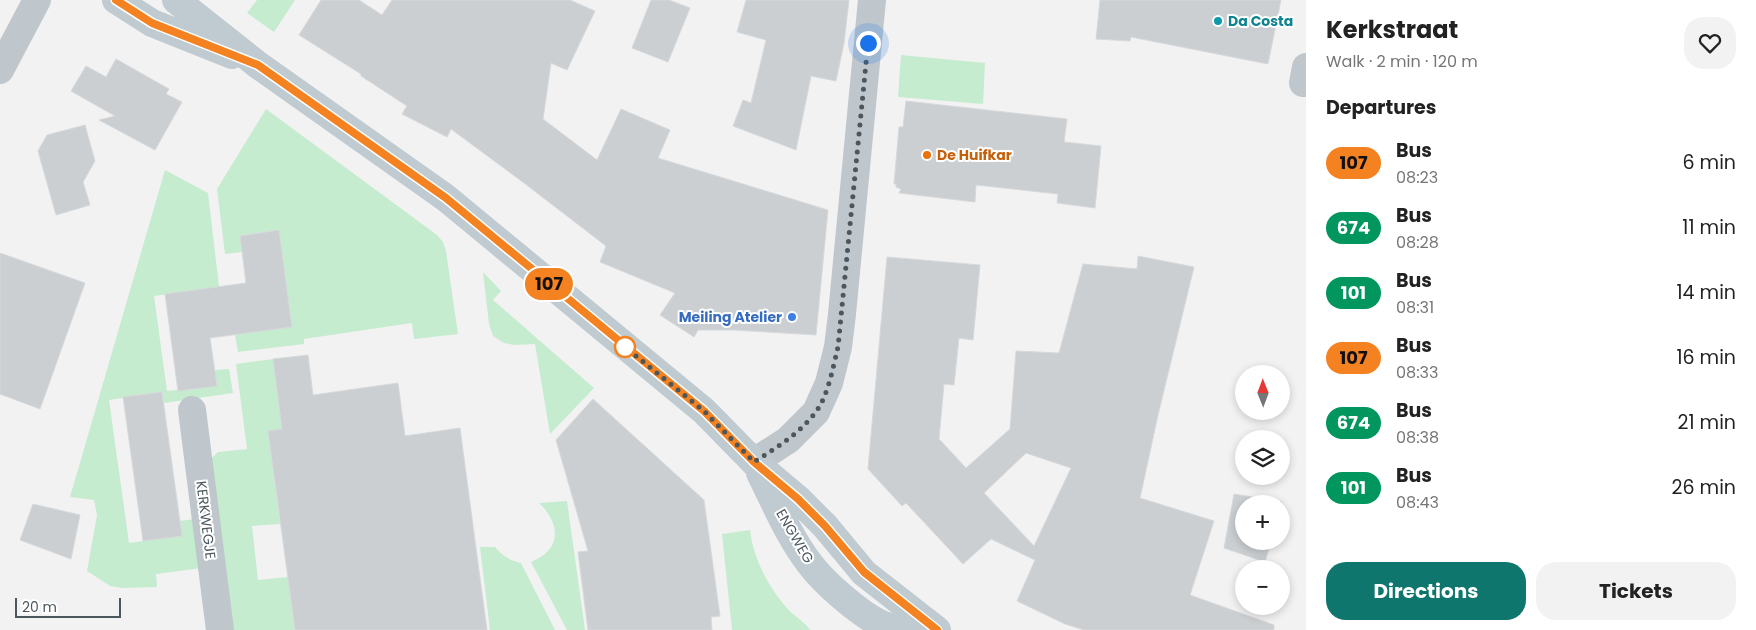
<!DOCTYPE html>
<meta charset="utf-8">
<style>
:root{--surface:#fff;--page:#f2f2f2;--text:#222;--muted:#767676;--accent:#0f766e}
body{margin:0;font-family:Poppins,sans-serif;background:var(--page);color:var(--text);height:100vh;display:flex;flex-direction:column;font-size:19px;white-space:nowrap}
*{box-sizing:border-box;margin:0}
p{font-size:16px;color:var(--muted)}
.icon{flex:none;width:28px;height:28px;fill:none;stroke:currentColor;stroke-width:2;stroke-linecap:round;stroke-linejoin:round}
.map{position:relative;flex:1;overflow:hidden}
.details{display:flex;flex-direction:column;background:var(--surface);width:450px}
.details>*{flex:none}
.badge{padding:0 10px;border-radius:16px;font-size:18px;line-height:32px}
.needle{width:32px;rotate:359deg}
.controls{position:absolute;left:1235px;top:365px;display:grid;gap:10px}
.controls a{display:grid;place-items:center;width:55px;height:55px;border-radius:50%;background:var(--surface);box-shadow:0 2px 8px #0003;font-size:25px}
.scale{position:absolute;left:15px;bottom:12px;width:106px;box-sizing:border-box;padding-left:5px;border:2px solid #4b575d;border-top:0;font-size:14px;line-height:18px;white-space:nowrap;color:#4b575d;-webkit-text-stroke:4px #fff;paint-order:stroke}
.you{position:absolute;width:25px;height:25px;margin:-12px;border:4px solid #fff;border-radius:50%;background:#1a73e8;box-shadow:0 0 0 8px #1a73e833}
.map>.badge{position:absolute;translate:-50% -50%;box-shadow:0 0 0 2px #fff}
h2{padding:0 20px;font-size:19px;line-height:45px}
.round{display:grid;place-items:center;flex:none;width:52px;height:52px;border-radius:20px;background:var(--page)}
.headline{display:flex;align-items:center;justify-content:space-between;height:85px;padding:0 20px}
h1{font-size:24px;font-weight:700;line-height:38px}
.action{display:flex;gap:10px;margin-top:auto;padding:10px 20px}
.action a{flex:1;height:58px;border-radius:20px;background:var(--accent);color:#fff;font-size:20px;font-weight:700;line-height:58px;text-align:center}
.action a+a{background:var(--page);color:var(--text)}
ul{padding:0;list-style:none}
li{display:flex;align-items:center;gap:15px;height:65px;padding:0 20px}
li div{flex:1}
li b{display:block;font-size:19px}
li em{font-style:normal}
li .badge{min-width:55px;font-weight:700;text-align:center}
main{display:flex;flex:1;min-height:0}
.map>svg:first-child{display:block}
</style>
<main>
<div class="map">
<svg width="1306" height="630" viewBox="0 0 1306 630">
<rect width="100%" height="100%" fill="#f3f2f2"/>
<path fill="#c5ecce" d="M257 0H295L274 32 247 13Z
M901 55 985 63 983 104 898 97Z
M266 109 437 235 443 242 446 251 458 334 414 339 412 323 304 339V344L238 352 232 319 279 230 240 236 242 252 225 254 217 189Z
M165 170 208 193 221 303 203 289 154 296 167 391 217 386 215 370 229 369 233 393 164 403 162 392 109 400 129 543 182 536 180 521 195 519 202 568 156 574 157 587 122 588 110 586 87 571 97 515 94 500 70 497Z
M483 272 501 291 493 300 594 388 550 434 535 344 514 345 504 343 493 336 489 324Z
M273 359 279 409 293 427 268 431 280 524 252 526 258 580 288 577 295 630H233L209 461 218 452 247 449 236 364Z
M567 501 585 630H567L531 562C536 559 542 557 546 553 563 537 553 516 539 503Z
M750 530C753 558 769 588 787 608 794 616 805 622 810 630H732L722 534Z
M480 547H495C503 556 509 560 521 563L555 630H490Z"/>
<path fill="#cccfd2" stroke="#d6d9dc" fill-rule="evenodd" d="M321 0H359L382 15 392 0H570L595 11 567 70 551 63 543 119 597 160 621 109 670 130 658 158 828 210 816 335 733 330H698L694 337 660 315 675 293 600 262 606 246 524 183 451 129 447 137 402 114 407 106 361 76V74L299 35Z
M651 0H669L690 8 668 62 632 48Z
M746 0H849L844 43 836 81 811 76 796 150 733 126 743 100 751 103 766 40 737 32Z
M1100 0H1281L1268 64 1131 37 1130 41 1096 39Z
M116 59 169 89 166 94 182 102 155 150 99 120 115 116 71 91 86 66 106 77Z
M906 101 1067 119 1064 142 1101 146 1095 208 1057 203 1058 194 976 185 975 202 899 193 901 189 896 187V184H894L899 127H903Z
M85 125 95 161 83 182 90 205 56 215 38 151 47 135Z
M279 230 292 327 210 338 217 386 178 391 165 294 246 283 240 236Z
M0 253 85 283 40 409 0 394Z
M1138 256 1194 267 1158 415 1140 498 1214 521 1190 595 1274 625V630H1084L1065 624 1017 601 1035 560 991 539 963 564 906 503 902 506 868 469 887 257 980 265 973 340 959 338 954 385 944 384 939 439 966 468 1010 429 1016 351 1059 353 1083 264 1137 269ZM1026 453 1071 468 1034 546 984 493Z
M308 355 313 395 398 383 405 436 460 428 487 630H295L268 431 282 429 273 359Z
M162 392 182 536 143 541 123 397Z
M593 399 704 500 720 616 711 617 712 630H588L578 552 588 551 556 440Z
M1234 494 1282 502 1281 505 1244 504V541H1271L1265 562 1224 548Z
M33 504 80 515 71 559 20 540Z"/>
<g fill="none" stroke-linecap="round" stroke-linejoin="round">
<path stroke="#bfc7cc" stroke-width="28" d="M0 70 37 0
M1303 83 1306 67
M192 410 220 630
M754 462 788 440 816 412 829 383 838 347 842 314 872 0"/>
<path stroke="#bfcad1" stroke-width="28" d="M116 0 152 23 232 55
M176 0 258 65 446 198 704 411 754 462 798 499 825 526 864 573 937 630
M760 473C775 503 789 537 810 564 824 583 860 614 881 624 887 626 894 628 900 630"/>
</g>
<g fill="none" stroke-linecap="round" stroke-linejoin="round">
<defs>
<path id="line" d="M116 0 152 23 258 65 446 198 704 411 754 462 798 499 825 526 864 572 937 630"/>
</defs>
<use href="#line" stroke="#fff" stroke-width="11"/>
<use href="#line" stroke="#f58220" stroke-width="8"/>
<path stroke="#4b575d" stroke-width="5" stroke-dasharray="0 9" d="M625 347 620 343 704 411 754 462C776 448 799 434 815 413 828 397 833 367 838 347L868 43"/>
</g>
<circle fill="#0f9aa8" stroke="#fff" stroke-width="2" cx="1218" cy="21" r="5"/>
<circle fill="#e8710a" stroke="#fff" stroke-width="2" cx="927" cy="155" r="5"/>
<circle fill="#3f7fe0" stroke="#fff" stroke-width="2" cx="792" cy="317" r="5"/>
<circle fill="#fff" stroke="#f58220" stroke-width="2.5" cx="625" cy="347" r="10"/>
<g text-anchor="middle" stroke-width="4" stroke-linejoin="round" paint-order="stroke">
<g font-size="14" font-weight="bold" fill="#0d838f" stroke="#fff" text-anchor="start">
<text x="1228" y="26">Da Costa</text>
</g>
<g font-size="14" font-weight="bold" fill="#c56008" stroke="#fff" text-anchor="start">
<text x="937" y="160">De Huifkar</text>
</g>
<g font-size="14" font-weight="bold" fill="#366cbe" stroke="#fff" text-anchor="end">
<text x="782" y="322">Meiling Atelier</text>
</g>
<g font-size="14" fill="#4b575d" stroke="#fff">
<text transform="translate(206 520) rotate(83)" y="5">KERKWEGJE</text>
<text transform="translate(795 536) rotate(60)" y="5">ENGWEG</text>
</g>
</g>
</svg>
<div class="controls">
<a><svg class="needle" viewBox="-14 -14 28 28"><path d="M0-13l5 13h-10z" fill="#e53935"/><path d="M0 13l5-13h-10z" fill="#767676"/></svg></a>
<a><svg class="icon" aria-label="layers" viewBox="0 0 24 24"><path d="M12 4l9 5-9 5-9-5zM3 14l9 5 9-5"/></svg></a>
<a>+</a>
<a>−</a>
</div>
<div class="scale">20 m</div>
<div class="you" style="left:868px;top:43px"></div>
<b class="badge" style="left:549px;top:284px;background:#f58220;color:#111">107</b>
</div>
<section class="details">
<div class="headline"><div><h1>Kerkstraat</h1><p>Walk · 2 min · 120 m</p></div><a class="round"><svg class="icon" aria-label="heart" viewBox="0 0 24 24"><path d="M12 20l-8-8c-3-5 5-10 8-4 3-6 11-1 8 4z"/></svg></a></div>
<h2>Departures</h2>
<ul>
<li><span class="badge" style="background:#f58220;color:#111">107</span><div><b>Bus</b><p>08:23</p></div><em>6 min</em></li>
<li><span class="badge" style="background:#00965e;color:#fff">674</span><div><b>Bus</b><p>08:28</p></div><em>11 min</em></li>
<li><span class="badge" style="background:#00965e;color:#fff">101</span><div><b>Bus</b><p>08:31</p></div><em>14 min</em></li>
<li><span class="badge" style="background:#f58220;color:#111">107</span><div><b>Bus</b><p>08:33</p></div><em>16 min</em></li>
<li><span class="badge" style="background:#00965e;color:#fff">674</span><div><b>Bus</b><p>08:38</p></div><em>21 min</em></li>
<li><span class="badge" style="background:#00965e;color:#fff">101</span><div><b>Bus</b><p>08:43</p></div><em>26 min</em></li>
</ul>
<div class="action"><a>Directions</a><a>Tickets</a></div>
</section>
</main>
